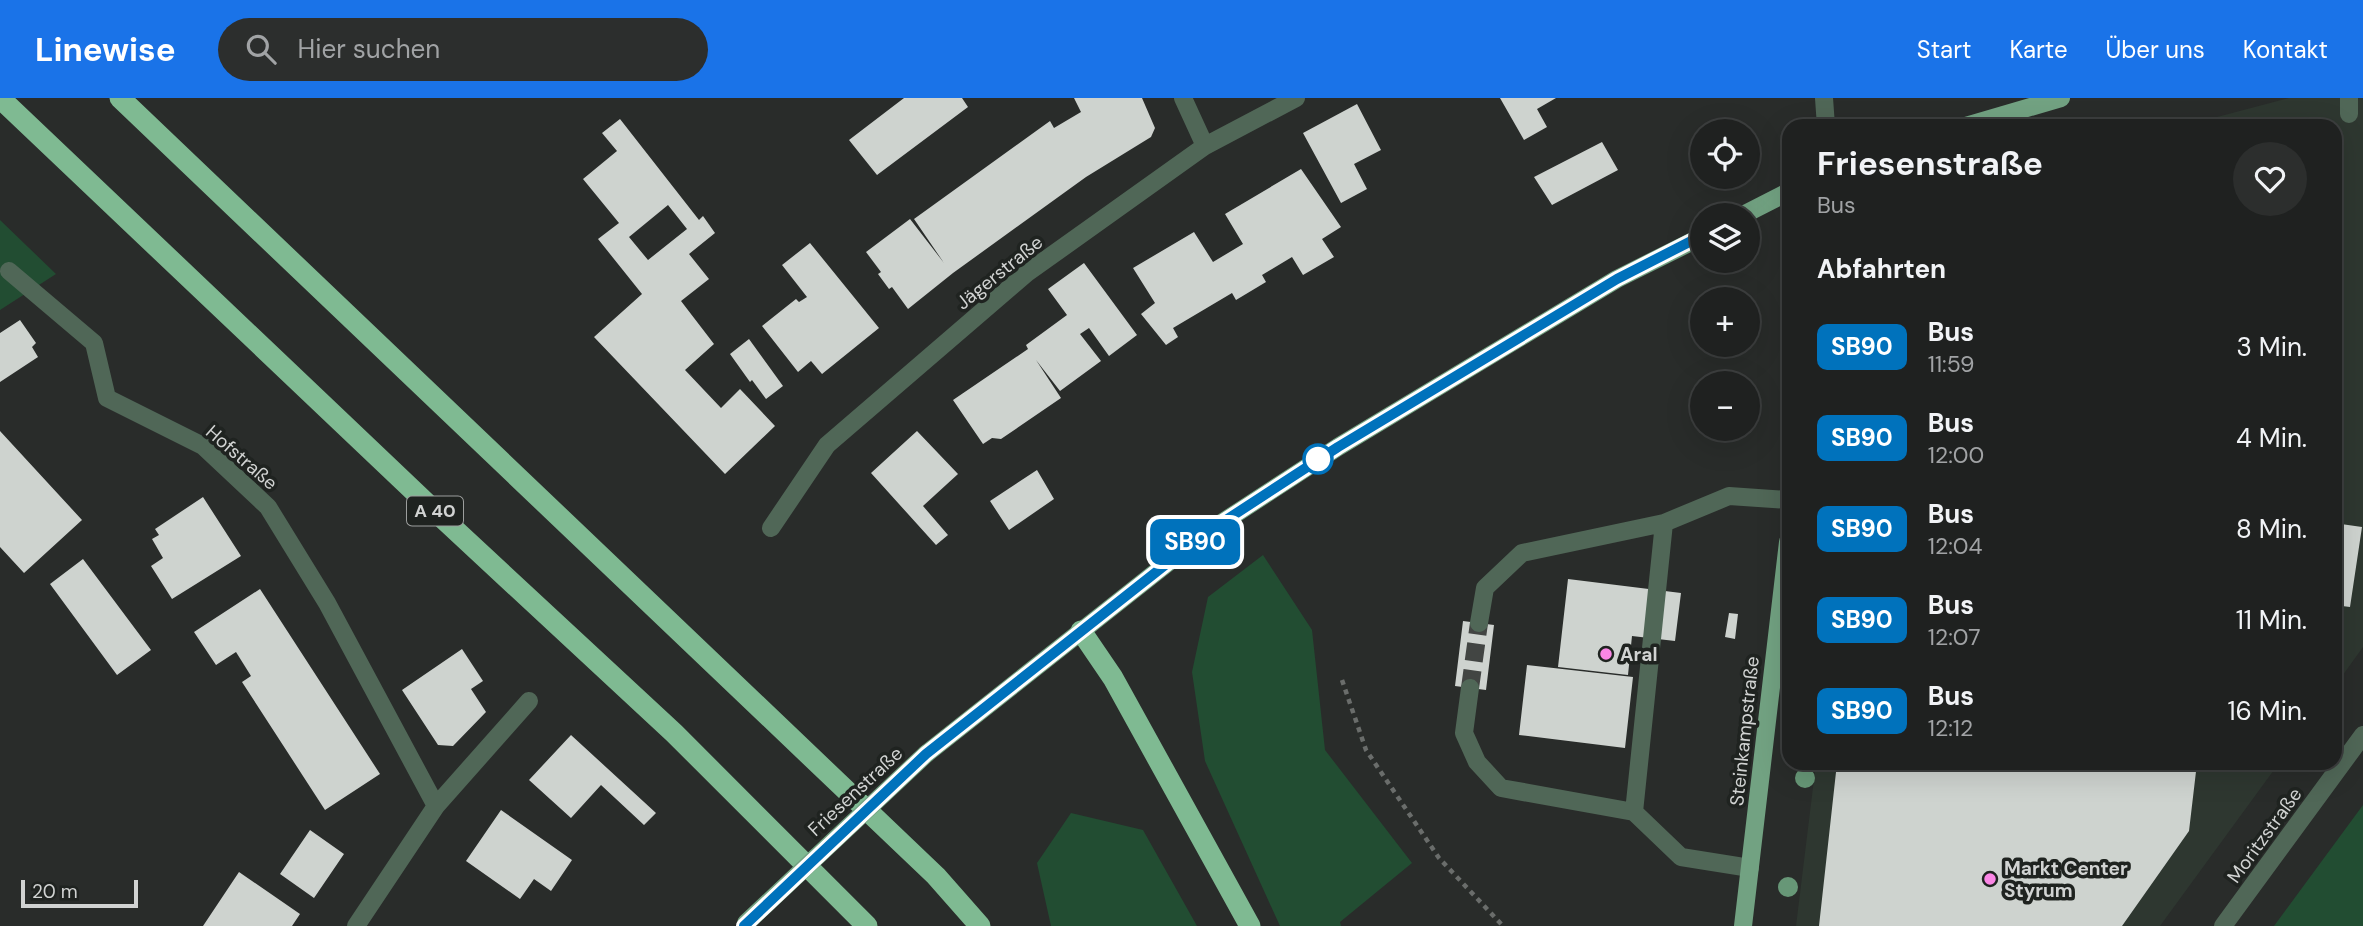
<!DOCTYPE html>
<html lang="de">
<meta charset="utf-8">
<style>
:root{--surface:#1f2120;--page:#2c2e2d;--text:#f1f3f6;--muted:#a1a3a5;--line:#3c3e3e;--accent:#1a73e8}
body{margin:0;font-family:"DM Sans",sans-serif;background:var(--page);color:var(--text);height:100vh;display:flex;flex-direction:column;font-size:26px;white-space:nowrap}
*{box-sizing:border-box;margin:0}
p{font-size:23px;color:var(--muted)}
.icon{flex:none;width:38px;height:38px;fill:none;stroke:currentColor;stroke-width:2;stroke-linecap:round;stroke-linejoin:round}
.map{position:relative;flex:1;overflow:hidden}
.panel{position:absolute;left:1782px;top:21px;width:560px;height:651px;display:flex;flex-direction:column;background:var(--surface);border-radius:21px;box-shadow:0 7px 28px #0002,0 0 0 2px var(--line)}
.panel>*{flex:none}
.badge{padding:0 14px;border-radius:10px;font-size:24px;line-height:46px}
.fabs{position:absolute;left:1690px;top:21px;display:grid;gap:14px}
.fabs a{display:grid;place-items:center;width:70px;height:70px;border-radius:50%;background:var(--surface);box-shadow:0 7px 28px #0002,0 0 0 2px var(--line);font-size:35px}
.scale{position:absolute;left:21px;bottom:18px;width:117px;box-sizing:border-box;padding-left:7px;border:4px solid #d1d3d2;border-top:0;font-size:19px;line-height:24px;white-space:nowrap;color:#d1d3d2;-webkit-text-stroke:5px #1f2320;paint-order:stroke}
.map>.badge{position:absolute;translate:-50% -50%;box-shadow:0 0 0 4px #fff}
h2{padding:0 35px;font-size:26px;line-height:63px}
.round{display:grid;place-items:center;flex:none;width:74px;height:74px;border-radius:37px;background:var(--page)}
.summary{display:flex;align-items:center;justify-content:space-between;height:119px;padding:0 35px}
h1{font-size:33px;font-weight:700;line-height:52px}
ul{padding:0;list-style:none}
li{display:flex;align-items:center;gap:21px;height:91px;padding:0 35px}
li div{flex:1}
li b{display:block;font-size:26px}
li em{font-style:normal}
li .badge{min-width:77px;font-weight:700;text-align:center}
header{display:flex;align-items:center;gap:42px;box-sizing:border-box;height:98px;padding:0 35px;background:var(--accent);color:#fff}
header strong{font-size:33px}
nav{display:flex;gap:38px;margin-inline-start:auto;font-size:24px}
.search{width:490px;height:63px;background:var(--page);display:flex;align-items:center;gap:18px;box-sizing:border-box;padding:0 24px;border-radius:38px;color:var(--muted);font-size:26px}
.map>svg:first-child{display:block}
</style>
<header>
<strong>Linewise</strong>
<div class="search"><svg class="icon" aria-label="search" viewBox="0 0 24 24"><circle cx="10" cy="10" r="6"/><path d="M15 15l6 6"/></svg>Hier suchen</div>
<nav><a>Start</a><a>Karte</a><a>Über uns</a><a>Kontakt</a></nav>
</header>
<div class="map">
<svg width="2363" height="828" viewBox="0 0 2363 828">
<rect width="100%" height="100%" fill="#292c2a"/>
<path fill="#2e3730" d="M2289 0H2363V549L2335 588 2334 28H2183Z
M1816 665H2279L2160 828H1796Z"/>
<path fill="#224d32" d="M0 122 56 176 0 212Z
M1263 457 1312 532 1325 652 1412 765 1340 824 1341 828H1280L1205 663 1192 574 1208 499Z
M2363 707V828H2274Z
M1071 715 1143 732 1197 828H1051L1037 765Z"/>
<path fill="#ced3cf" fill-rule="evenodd" d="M904 0H962L968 9 877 77 849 42Z
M1074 0H1142L1155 30 1151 39 1086 79 953 175 908 211 892 189 889 191 878 176 881 174 866 154 910 121 944 165 914 121 1050 23 1054 30 1081 14Z
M1500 0H1556L1537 11 1547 29 1524 42Z
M1357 6 1381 52 1354 66 1367 91 1341 105 1303 35Z
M620 21 699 122 703 118 715 135 689 156 709 181 681 203 714 246 685 272 721 310 740 291 775 328 725 376 594 239 642 196 598 141 619 125 583 81 617 53 602 35ZM668 107 687 131 648 162 629 139Z
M1602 44 1618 72 1552 107 1534 79Z
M1301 71 1341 129 1322 141 1334 159 1303 177 1292 159 1262 177 1266 184 1236 202 1232 195 1173 230 1178 239 1166 247 1141 216 1155 205 1133 170 1194 134 1213 164 1243 146 1225 116Z
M810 145 879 230 822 276 811 263 798 274 762 228 796 201 799 204 807 199 782 167Z
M1084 165 1137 237 1109 258 1089 230 1080 236 1101 263 1060 293 1036 262 1061 300 1001 341 992 340 983 346 953 302 1028 251 1026 247 1067 217 1048 191Z
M20 222 36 245 32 249 38 259 0 284V235Z
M749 241 783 288 766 301 752 282 750 284 730 256Z
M0 333 82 422 24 475 0 449Z
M917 333 958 376 923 408 948 437 936 447 871 375Z
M1037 372 1054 401 1009 432 990 403Z
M203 399 241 458 172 501 151 468 163 460 152 441 159 437 155 431Z
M2334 425 2362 429 2350 509 2334 507Z
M83 461 151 552 117 577 50 486Z
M1568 481 1681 495 1675 543 1632 538 1628 577 1558 569Z
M260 491 380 676 325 712 242 584 251 578 236 554 216 567 194 534Z
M1729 515 1738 516 1735 541 1725 539Z
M1463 523 1494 527 1486 592 1455 588Z
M462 551 483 583 471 591 486 614 453 648 438 647 402 592Z
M1527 567 1633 579 1625 650 1519 637Z
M571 637 656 715 644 727 601 687 571 720 529 682Z
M1837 665H2197L2189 733 2122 828H1819Z
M501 712 572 762 551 793 534 781 520 801 466 763Z
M310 732 344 756 314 800 280 776Z
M239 774 300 816 292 828H203Z"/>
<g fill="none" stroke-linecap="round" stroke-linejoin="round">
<path stroke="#424543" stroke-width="18" stroke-dasharray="18 9" stroke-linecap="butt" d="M1470 590 1479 525"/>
<path stroke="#6a6d6b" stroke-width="4.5" stroke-dasharray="5 5" stroke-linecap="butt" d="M1342 582 1366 652 1439 760 1503 828"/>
<path stroke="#506757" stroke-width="18" d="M1183 0 1205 48
M1824 0 1826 28
M2349 0V16
M9 173 94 245 107 300 203 348 268 409 327 505 436 708 356 828
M771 430 827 347 1027 175 1205 48 1296 0
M1479 525 1485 490 1522 455 1664 425
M1470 590 1464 635 1477 664 1501 690 1634 714
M436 708 529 603
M1750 770 1681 759 1634 714 1664 425 1729 398 1788 402
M2223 828 2363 637"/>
<path stroke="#72a282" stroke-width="18" d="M1966 28 2061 0
M1743 117 1788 94
M926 656 1203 437 1338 349 1617 181 1703 138
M1743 828 1788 444"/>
<path stroke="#7fba92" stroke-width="21" d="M0 0 438 416 674 635 867 828
M120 0 936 778 980 828
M1081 533 1113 580 1250 828"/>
<path stroke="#72a282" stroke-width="18" d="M746 825 926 656"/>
</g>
<g fill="#679777">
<circle cx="1805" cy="680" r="10"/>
<circle cx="1788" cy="789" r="10"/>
</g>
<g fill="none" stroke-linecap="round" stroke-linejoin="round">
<defs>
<path id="line" d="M744 828 926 656 1203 437 1338 349 1617 181 1703 137"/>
</defs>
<use href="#line" stroke="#fff" stroke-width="16"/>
<use href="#line" stroke="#0072bc" stroke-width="10"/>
</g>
<circle fill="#fff" stroke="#0072bc" stroke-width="3.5" cx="1318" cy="361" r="14"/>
<g fill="#fb87e6" stroke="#1f2320" stroke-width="2.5">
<circle cx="1606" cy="556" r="7"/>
<circle cx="1990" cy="781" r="7"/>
</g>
<g text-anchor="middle" stroke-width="7" stroke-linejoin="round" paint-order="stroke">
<rect fill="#1f2320" stroke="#9c9e9d" stroke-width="2" x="407" y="398.5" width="56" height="29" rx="5"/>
<g font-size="18" font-weight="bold" fill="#d1d3d2">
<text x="435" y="419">A 40</text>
</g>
<g font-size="19" fill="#d1d3d2" stroke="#1f2320">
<text transform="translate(999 174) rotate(-39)" y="7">Jägerstraße</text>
<text transform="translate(242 359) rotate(41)" y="7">Hofstraße</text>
<text transform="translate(1744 633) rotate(-84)" y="7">Steinkampstraße</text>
<text transform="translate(855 693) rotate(-43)" y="7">Friesenstraße</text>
<text transform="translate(2264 737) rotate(-54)" y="7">Moritzstraße</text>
</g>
<g font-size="19" font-weight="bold" fill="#d1d3d2" stroke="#1f2320" text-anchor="start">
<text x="1620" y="563">Aral</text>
<text x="2004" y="777">Markt Center<tspan x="2004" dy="22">Styrum</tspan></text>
</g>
</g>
</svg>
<div class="fabs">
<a><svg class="icon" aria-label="locate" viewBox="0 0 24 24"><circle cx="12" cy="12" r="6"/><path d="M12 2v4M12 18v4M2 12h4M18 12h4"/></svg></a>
<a><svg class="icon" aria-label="layers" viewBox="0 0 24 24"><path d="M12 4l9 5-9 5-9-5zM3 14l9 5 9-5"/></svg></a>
<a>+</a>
<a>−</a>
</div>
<div class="scale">20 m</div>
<b class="badge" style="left:1195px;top:444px;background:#0072bc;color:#fff">SB90</b>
<section class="panel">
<div class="summary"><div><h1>Friesenstraße</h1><p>Bus</p></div><a class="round"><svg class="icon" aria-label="heart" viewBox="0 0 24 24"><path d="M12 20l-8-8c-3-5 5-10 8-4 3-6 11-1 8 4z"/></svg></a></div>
<h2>Abfahrten</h2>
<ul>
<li><span class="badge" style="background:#0072bc;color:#fff">SB90</span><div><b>Bus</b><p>11:59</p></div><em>3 Min.</em></li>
<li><span class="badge" style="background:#0072bc;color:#fff">SB90</span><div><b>Bus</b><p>12:00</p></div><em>4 Min.</em></li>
<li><span class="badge" style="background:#0072bc;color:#fff">SB90</span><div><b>Bus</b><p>12:04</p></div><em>8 Min.</em></li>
<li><span class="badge" style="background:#0072bc;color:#fff">SB90</span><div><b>Bus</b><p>12:07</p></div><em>11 Min.</em></li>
<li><span class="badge" style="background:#0072bc;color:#fff">SB90</span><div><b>Bus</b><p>12:12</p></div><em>16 Min.</em></li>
</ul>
</section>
</div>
